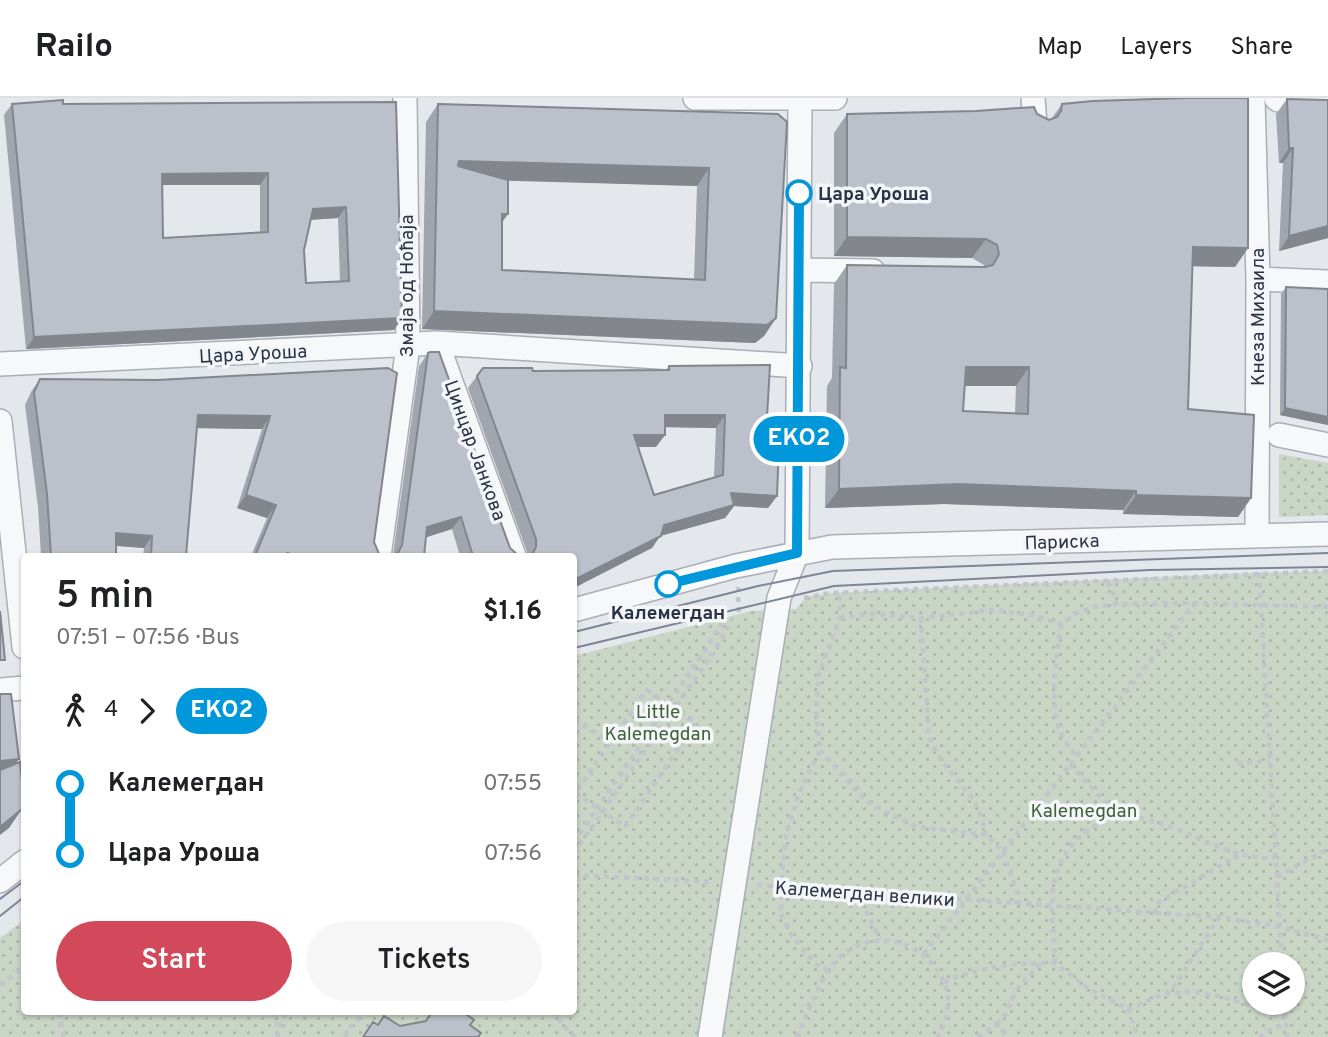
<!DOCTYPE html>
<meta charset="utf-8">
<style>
:root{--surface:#fff;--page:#f6f6f6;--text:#202124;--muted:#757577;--line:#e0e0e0;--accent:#d1495b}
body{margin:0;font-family:Overpass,sans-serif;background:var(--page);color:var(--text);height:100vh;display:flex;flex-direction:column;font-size:26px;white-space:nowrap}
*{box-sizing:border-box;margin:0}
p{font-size:23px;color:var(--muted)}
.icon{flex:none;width:38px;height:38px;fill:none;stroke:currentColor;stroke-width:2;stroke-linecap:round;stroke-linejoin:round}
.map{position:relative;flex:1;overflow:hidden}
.drawer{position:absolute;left:21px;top:455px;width:556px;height:462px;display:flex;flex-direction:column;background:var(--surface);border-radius:7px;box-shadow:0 2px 5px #0004}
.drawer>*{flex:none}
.badge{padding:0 14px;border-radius:23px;font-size:24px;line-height:46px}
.fabs{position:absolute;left:1242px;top:854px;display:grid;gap:14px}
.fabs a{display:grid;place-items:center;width:63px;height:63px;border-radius:50%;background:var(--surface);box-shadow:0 2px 5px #0004;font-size:35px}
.map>.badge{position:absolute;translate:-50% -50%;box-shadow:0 0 0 4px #fff}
.legs{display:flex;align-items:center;gap:10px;height:77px;padding:0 35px;font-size:23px}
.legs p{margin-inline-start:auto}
.overview{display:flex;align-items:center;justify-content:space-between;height:119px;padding:0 35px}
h1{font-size:38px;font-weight:600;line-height:52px}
.primary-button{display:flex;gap:14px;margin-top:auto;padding:14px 35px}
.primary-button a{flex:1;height:80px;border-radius:42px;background:var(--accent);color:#fff;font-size:28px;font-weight:600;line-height:80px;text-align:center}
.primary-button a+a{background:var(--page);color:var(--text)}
ul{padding:0 35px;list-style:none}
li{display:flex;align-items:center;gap:24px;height:70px;font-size:26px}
li i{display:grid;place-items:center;width:10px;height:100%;margin:0 9px;background:currentColor}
li i::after{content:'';width:18px;height:18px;margin:-9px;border:5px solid;border-radius:50%;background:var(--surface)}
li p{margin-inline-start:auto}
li:first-child i{background:linear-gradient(#0000 50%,currentColor 0)}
li:last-child i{background:linear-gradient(currentColor 50%,#0000 0)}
header{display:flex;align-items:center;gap:42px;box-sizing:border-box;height:98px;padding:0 35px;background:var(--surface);border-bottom:2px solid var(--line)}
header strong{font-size:33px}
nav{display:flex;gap:38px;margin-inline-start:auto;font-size:24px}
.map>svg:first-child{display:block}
</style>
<header>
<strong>Railo</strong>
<nav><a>Map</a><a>Layers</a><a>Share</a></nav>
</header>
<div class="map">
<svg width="1328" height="939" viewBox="0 0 1328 939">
<defs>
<pattern id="park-dots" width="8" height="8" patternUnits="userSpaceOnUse" patternTransform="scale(1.75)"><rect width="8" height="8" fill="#c9d6c5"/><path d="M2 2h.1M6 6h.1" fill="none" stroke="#adb8ab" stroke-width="1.8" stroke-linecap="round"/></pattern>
</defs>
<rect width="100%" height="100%" fill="#e4e7ec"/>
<path fill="url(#park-dots)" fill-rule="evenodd" d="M1279 356 1328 365V417L1279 419Z
M1328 473V939H0V840L24 822V914H574V558L751 513 796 511 806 499 830 495 1248 475ZM1255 866H1293V905H1255Z"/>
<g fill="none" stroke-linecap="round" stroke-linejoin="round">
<defs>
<path id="minor" d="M695 0H835
M1033 0 1035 27
M1253 0 1258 181 1257 437
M1276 0 1278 2 1328 3
M800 172 873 173
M1258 181 1328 184
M437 245 514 458
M0 266 437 245 800 268
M0 323 24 549
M1279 337 1328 347
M379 458 408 248 405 0
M574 512 736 468 832 449 1328 436
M0 592 24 590
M0 783 24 764
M710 939 777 512 779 500 797 455 800 0"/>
</defs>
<use href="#minor" stroke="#a9aeb7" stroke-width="26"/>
<path stroke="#c2c5cb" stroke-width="4.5" stroke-dasharray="5 5" stroke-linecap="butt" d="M1259 475 1282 866
M1108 484 1117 506
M738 489 739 519
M804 500 830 495 1328 473
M840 520 871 516 921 520 994 512 1032 517 1061 526 1077 515 1094 509 1117 506 1196 505 1328 509
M921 520 929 639C940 665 951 673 968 695 978 707 982 722 986 737
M1061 526C1057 556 1048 605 1061 635 1064 643 1071 651 1076 658
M647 592 696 625 625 729 575 695Z
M574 622 611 644
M820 652 865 702 889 716 917 729 986 737 1003 753 1017 794 1016 806
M1237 665 1269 663
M1070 666 1117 717
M574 744 706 551 723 523
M574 755 713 555 732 521
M574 777 713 784
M1277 779 1328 751
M757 787 1219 819 1280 829 1328 842
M857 795 880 841
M1154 815 1159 804 1238 757
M924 856 1195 505
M1055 865C1055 845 1052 825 1052 806 1053 769 1068 740 1102 724 1106 722 1112 718 1117 717 1130 715 1165 727 1179 732 1211 745 1239 762 1275 760
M828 873 817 867 802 850 791 836 781 816 782 776 786 738 798 698 820 652 816 611 819 575 840 520 839 495
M944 884C983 868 1013 865 1055 865L1091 892 1128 911 1138 939
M0 887 18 873H24
M1165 896 1174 888 1219 819
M1285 905 1287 939
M1128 911C1140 906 1152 900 1164 897 1203 887 1250 907 1286 921
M59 914 64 939
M272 914 278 928
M551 914 575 939
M997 926 1004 919 1017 891 1041 865
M277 939 286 914
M345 939 348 931 366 914
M797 939C808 915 821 876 840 859 895 810 978 879 937 939
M978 939 997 926 1006 937 1003 939
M1259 939 1275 929 1286 928"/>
<use href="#minor" stroke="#f7f8fa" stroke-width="23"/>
<path stroke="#7d8696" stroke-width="2" d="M574 534 758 488 833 473 1328 455
M574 550 834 488 1150 472 1328 469
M0 801 24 783
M0 818 24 799"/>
</g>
<path fill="#a1a5ae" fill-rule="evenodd" d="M1287 1 1328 140 1279 153 1283 65H1279L1276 16Z
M396 4 402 220 394 232 26 251 4 17 12 6ZM162 87H260V134L163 140ZM338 120 340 184 306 185 304 152 311 122Z
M438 6 778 16 776 220 764 238 755 245 422 231 426 24ZM508 82 697 88 694 182 502 172V124L508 116Z
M1062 6 1248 150 1235 169 1193 168 1188 311 1251 400 1238 419 1123 416V412L944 406 825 410 827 288 832 280 834 186 847 167 984 169V167L972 160 834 158V35L847 16H1037L1049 22 1052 20ZM965 288H1016L1015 315 963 313Z
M1286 189 1328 327 1280 317 1281 196Z
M428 255 510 450 519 458H460L452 431 426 439 424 458 393 457 419 268Z
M669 268 767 319 777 398 768 410 734 408 725 420 660 438 652 450 527 458V454L468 290 483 270 533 273 666 272ZM665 329 716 330 714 380 654 397 638 349H656Z
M388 270 374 444 379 456 384 458H251L267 420 237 410 262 331 197 330 186 458H143L144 450 116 448V458H41L38 409 25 307 31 294 40 281 157 282Z"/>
<path fill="#83868d" d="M1289 50H1293L1283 65H1279Z
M459 63 709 70 697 88 447 81Z
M268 75 260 87H154L162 76Z
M346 109 338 120 305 122 313 111Z
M502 116H508L495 134Z
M1328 128V140L1279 153 1289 138Z
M847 139 986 141 972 160 834 158Z
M1193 149 1248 150 1235 169 1180 168Z
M434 213 776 220 764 238 755 245 422 231Z
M402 220 394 232 26 251 34 239Z
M966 269H1029L1016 288H953Z
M1285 310 1328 319V327L1280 317Z
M198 317 270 318 262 331 189 330Z
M665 317H725L716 330 656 329Z
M634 337H665L656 349H625Z
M958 386 1136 393 1123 412 944 406 825 410 839 391Z
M731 395 777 398 768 410 734 408 725 420 660 438 652 450 574 490V482L664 427Z
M246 397 276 407 267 420 237 410Z
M1136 397 1251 400 1238 419 1123 416Z
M461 419 452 431 418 442 427 429Z
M116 435 152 438 144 450 107 447Z
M287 455 298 458H284Z
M19 661 6 679H0V663Z
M22 711 9 730 0 737V729Z"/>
<path fill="#bbc0ca" stroke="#83868d" stroke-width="2" fill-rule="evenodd" d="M1187 0H1248V150L1193 149 1188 311 1254 317 1251 400 1136 397V393L958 386 839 391 840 269 846 270 847 167 985 169 993 167 999 156 997 147 986 141 847 139V16L976 13 1034 9 1037 16 1049 22 1057 19 1061 13 1062 6 1093 3ZM966 269H1029L1028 316 963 313Z
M1287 1 1328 2V128L1289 138 1293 50H1289Z
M63 2V6L396 4 402 220 34 239 12 6ZM268 75V134L163 140 162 76ZM346 109 349 183 306 185 304 152 313 111Z
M438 6 778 16 787 24 776 220 767 227 434 213ZM459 63 709 70 705 182 502 172V116H508V82L458 68Z
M1286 189 1328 191V319L1285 310Z
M430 254H439L510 450 519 458H473L461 419 427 429 424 458H389L398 455 402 447 428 255Z
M770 267 767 319 780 320 777 398 731 395 734 407 664 427 661 438 574 482V458H527L533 455 536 449V441L477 278 483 270H532L533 273 669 272V268ZM665 317H725L723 377 654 397 634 337H665Z
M388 270 397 275 374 444 379 456 384 458H298L287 455 285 458H255L276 407 246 397 270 318 198 317 186 458H151L152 438 116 435V458H51L47 396 34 294 40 281 157 282Z
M0 513 5 562H0Z
M0 596H11L19 661 0 663Z
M20 664 24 702 22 711 0 729V672Z
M432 914H449L451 915V914H463L474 922 470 927 481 935 478 939H363L373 924 378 927 384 918 400 928 426 923Z"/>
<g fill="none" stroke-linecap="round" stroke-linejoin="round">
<defs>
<path id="line-1" d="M668 486 797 455 799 95"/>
</defs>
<use href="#line-1" stroke="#fff" stroke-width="16"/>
<use href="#line-1" stroke="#0098da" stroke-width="10"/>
</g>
<g fill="#fff" stroke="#0098da" stroke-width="3.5">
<circle cx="799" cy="95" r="12"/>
<circle cx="668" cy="486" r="12"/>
</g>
<g text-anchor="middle" stroke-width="7" stroke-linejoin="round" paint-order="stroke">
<g font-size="19" font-weight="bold" fill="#2b3445" stroke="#f4f6f9" text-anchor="start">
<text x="818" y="102">Цара Уроша</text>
<text x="668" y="521" text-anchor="middle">Калемегдан</text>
</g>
<g font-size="19" fill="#2b3445" stroke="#f4f6f9">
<text transform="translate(406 188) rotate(-90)" y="7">Змаја од Ноћаја</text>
<text transform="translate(1257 219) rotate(-90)" y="7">Кнеза Михаила</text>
<text transform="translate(253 255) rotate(-3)" y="7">Цара Уроша</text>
<text transform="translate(476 352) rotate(70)" y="7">Цинцар Јанкова</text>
<text transform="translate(1062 443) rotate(-2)" y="7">Париска</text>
<text transform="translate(865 795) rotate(4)" y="7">Калемегдан велики</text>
</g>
<g font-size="19" fill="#3f6138" stroke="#f4f6f9">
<text x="658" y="620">Little<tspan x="658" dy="22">Kalemegdan</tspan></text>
<text x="1084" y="719">Kalemegdan</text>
</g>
</g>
</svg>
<div class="fabs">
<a><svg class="icon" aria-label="layers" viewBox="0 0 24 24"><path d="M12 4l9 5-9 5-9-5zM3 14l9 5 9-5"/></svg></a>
</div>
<b class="badge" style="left:799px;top:341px;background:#0098da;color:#fff">EKO2</b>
<section class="drawer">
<div class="overview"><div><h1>5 min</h1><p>07:51 – 07:56 · Bus</p></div><b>$1.16</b></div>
<div class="legs"><svg class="icon" aria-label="walk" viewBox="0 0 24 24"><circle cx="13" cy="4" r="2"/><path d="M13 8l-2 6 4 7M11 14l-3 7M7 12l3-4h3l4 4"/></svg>4<svg class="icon" aria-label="forward" viewBox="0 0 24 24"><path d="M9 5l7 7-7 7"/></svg><b class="badge" style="background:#0098da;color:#fff">EKO2</b></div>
<ul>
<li><i style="color:#0098da"></i><b>Калемегдан</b><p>07:55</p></li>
<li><i style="color:#0098da"></i><b>Цара Уроша</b><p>07:56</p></li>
</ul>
<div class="primary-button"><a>Start</a><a>Tickets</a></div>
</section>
</div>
